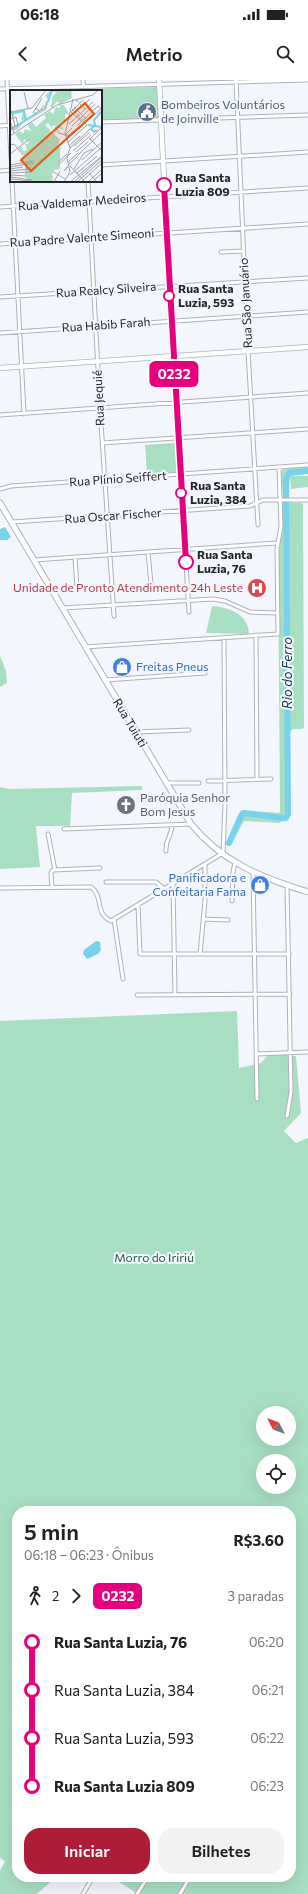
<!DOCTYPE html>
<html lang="pt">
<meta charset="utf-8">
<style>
:root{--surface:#fff;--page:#f2f2f2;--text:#202124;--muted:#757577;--accent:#af1c38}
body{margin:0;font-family:Commissioner,sans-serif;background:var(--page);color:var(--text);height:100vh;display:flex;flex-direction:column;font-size:15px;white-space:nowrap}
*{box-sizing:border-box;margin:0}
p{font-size:13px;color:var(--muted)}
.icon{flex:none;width:22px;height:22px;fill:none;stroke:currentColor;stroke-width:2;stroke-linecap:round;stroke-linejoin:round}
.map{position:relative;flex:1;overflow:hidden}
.panel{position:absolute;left:12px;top:1426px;width:284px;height:376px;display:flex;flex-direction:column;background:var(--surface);border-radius:16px;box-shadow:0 4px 16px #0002}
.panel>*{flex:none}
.badge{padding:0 8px;border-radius:6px;font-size:14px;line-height:26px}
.needle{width:26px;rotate:312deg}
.controls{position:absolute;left:256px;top:1326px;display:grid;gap:8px}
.controls a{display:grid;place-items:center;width:40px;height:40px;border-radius:50%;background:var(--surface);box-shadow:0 4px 16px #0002;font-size:20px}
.map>.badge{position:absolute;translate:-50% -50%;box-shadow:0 0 0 2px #fff}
.legs{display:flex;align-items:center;gap:6px;height:44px;padding:0 12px;font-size:13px}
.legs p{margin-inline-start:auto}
.headline{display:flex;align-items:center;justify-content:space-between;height:68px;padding:0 12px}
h1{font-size:22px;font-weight:600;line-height:30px}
.action{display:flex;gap:8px;margin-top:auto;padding:8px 12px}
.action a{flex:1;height:46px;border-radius:16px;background:var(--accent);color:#fff;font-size:16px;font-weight:600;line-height:46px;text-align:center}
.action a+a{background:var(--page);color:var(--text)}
ul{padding:0 12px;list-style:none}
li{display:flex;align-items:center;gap:14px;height:48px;font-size:15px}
li i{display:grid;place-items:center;width:6px;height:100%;margin:0 5px;background:currentColor}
li i::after{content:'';width:10px;height:10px;margin:-5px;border:3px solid;border-radius:50%;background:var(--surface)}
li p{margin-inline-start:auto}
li:first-child i{background:linear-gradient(#0000 50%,currentColor 0)}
li:last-child i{background:linear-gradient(currentColor 50%,#0000 0)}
.status{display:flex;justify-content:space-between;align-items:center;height:28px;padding:0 20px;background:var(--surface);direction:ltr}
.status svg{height:11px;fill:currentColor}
header{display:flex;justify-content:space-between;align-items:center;height:52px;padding:0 12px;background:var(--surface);font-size:18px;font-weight:600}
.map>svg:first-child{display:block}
</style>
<div class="status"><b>06:18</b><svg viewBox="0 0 49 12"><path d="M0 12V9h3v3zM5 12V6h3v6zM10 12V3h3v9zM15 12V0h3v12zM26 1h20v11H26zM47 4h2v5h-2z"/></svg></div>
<header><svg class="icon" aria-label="back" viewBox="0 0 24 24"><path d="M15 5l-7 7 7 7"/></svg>Metrio<svg class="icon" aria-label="search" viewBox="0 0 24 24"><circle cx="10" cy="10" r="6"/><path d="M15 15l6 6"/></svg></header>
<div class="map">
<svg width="308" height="1814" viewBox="0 0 308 1814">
<rect width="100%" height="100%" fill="#f3f7fd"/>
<path fill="#a8dfc3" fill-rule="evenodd" d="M157 7 159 38 101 40V11H86V9Z
M175 363 177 392 147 394 145 365Z
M308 387V393L290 394 289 415 288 418H283L281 391 286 388Z
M290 396H308V407L291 409Z
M283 422 301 423 303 424 304 647 302 649H293L289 653V738L279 743 244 741 232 763 227 766 226 764 240 731 242 730 279 733 280 731 278 468 283 450 281 424Z
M212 526C229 527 249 535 249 554L206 553Z
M0 576 6 591 7 603 0 607Z
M142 706V710L72 713 70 746H36L40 787 0 789V707L10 709Z
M237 931 239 988 261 983 268 975 296 976 301 1033 284 1051 296 1063 308 1058V1814H138L111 1797H291V1431H17V1797H56L37 1814H0V1790L5 1782 0 1778V941ZM263 1333H289V1359H263ZM263 1381H289V1407H263Z"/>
<path fill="#77d3ec" d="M5 447 11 457 7 460H0V449Z
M96 861 100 862 101 870 98 874 87 879 83 874 84 870Z"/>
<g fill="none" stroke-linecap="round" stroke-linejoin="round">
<path stroke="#77d3ec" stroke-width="6" d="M229 763 241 736 244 733 282 738H286L288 734 286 399 289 393 308 391"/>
<defs>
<path id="street" d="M7 0 11 78
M83 0 84 11
M236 0 248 271 258 445
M0 9 307 0
M101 42 308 35
M0 46 11 45
M101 85 308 72
M0 91 11 90
M12 101 24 334
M88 101 100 328 114 536
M0 127 308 108
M0 164 308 144
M221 172 243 171
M0 217 308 198
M0 253 308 232
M173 276 189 532
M0 335 308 313
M102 363 308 349
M0 409 11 406 308 385
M12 442 250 426 263 420H308
M148 472 151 504
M75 477 77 508
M34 480 277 463
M63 528 213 519 225 521 250 532 278 533
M256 555 257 699
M85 567 278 554 277 469 281 446 279 387
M105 600 205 593
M136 652 189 650
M208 701 271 699
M166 703H199
M64 749 191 744
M48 754 55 790
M166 771C165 759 172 756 172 745
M253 793 257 1019
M106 802H156L164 809
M173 804 175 914
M52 807 51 793 53 790 100 788
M0 808 91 807C104 816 94 833 111 841L223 773 225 724 224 557
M232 821 233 792 235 783
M138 825 140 874H289
M114 839 123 899
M204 839 228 840
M200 874 205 821V784
M137 915 290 914
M257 974 308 972
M287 1036 291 1012 287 806
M83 1814 93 1797
M137 1814 148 1797
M180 1814 190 1797"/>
<path id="secondary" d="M159 0 173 276
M0 288 308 267"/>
<path id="primary" d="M0 423 191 744C222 782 262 798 308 812"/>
</defs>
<use href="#street" stroke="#aeb2b8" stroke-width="5"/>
<use href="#secondary" stroke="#aeb2b8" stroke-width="6"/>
<use href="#primary" stroke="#aeb2b8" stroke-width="7"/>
<use href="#street" stroke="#fff" stroke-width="3"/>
<use href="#secondary" stroke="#fff" stroke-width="4.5"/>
<use href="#primary" stroke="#fff" stroke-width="5"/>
</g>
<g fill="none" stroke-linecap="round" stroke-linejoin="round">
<defs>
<path id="line-1" d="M164 105 186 482"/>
</defs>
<use href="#line-1" stroke="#fff" stroke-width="9"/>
<use href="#line-1" stroke="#e6007e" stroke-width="6"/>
</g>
<defs>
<symbol id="civic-disc" viewBox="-11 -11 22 22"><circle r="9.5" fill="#5c6f8a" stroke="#f3f7fd"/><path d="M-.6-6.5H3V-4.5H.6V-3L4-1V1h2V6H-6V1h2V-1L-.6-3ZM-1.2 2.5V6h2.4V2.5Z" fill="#fff"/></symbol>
<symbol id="hospital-disc" viewBox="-11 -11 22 22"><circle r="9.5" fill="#e0444e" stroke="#f3f7fd"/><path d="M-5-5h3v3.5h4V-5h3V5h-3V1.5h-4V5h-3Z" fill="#fff"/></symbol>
<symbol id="shop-disc" viewBox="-11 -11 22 22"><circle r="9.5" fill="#3f7fe0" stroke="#f3f7fd"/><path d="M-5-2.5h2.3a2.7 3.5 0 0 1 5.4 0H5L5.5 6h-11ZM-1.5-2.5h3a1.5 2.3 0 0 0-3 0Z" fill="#fff"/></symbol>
<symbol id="church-disc" viewBox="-11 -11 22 22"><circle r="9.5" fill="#6b7280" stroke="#f3f7fd"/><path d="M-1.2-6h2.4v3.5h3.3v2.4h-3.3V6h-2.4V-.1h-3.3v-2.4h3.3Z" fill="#fff"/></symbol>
</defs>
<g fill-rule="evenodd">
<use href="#civic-disc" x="136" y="21" width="22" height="22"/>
<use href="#hospital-disc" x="246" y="497" width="22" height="22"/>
<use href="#shop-disc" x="111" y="576" width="22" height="22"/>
<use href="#church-disc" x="115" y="714" width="22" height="22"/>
<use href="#shop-disc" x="249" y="794" width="22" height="22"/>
</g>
<g fill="#fff" stroke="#e6007e" stroke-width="2">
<circle cx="164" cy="105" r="7"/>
<circle cx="169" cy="216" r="5"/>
<circle cx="181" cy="413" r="5"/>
<circle cx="186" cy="482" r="7"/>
</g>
<g text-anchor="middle" stroke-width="4" stroke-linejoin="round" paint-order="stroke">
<g font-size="12" fill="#4e5e75" stroke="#f3f7fd" text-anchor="start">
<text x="161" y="29">Bombeiros Voluntários<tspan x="161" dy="14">de Joinville</tspan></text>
</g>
<g font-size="12" font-weight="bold" fill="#232426" stroke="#f3f7fd" text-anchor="start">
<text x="175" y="102">Rua Santa<tspan x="175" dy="14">Luzia 809</tspan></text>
<text x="178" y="213">Rua Santa<tspan x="178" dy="14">Luzia, 593</tspan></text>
<text x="190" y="410">Rua Santa<tspan x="190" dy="14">Luzia, 384</tspan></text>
<text x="197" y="479">Rua Santa<tspan x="197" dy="14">Luzia, 76</tspan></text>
</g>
<g font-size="12" fill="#232426" stroke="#f3f7fd">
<text transform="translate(82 122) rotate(-4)" y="4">Rua Valdemar Medeiros</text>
<text transform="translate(82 158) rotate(-4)" y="4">Rua Padre Valente Simeoni</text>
<text transform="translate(106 210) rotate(-4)" y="4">Rua Realcy Silveira</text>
<text transform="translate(246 223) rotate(-93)" y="4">Rua São Januário</text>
<text transform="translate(106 245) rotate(-4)" y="4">Rua Habib Farah</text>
<text transform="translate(99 318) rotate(-93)" y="4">Rua Jequié</text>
<text transform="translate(118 399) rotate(-4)" y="4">Rua Plínio Seiffert</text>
<text transform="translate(113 436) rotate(-4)" y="4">Rua Oscar Fischer</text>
<text transform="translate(130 643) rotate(59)" y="4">Rua Tuiuti</text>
</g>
<g font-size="12" fill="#be3a42" stroke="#f3f7fd" text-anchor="end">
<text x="243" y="512">Unidade de Pronto Atendimento 24h Leste</text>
</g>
<g font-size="12" fill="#366cbe" stroke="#f3f7fd" text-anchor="start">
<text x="136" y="591">Freitas Pneus</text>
<text x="246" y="802" text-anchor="end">Panificadora e<tspan x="246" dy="14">Confeitaria Fama</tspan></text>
</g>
<g font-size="12" fill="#5b616d" stroke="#f3f7fd" text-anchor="start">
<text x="140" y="722">Paróquia Senhor<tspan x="140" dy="14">Bom Jesus</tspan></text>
</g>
<g font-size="12" fill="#205b42" stroke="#f3f7fd">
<text x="154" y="1182">Morro do Iririú</text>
</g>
<g font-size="13" font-style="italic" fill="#0c3943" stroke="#f3f7fd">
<text transform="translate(287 593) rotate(-90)" y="5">Rio do Ferro</text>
</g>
</g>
<g transform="translate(10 10)">
<rect width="92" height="92" fill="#f3f7fd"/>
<path d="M42 0H61L62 8 50 14 47 11 42 18 40 16 38 19 42 13V7L47 2H42L36 20 13 33 7 40H0V35L1 39 14 31 11 29 13 22 5 24 3 27 2 23 13 20 16 28 21 27 34 19 38 10 35 5ZM50 15H54L59 24H55V30L49 34 54 40 43 35 42 38 38 33 35 35 50 50 47 57 53 58 50 59V79L43 80 42 85 44 91 40 87 43 92H19L15 85V72L9 71 14 65 9 59 11 56 13 61 17 60 15 54H18L20 48 17 52 14 49 13 55 5 44 10 41 13 44 15 39 21 41 18 35 22 32 26 37 36 28 34 25 40 21 43 24 46 17 50 18Z" fill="#a8dfc3"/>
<path fill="none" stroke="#77d3ec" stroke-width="2" d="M38 12 42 0M2 23 14 21 16 31M78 35 92 37M85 35 81 39 84 42 87 40M85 35 84 30 91 22M0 40 27 23M56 45 58 46 73 35"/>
<path fill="none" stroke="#a0a3a7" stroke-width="1" d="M14 2 18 19M66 10 75 19M0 17 5 36M64 17 76 29M25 18 30 21 34 15M67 21 80 9M1 22 22 18 36 0M23 23 32 8M24 24 35 18 37 11M0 29 6 27 8 35 1 38M0 31 4 43M72 32 61 22 73 10M59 34 83 12M62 36 85 14M67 36 88 16 92 19M45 37 49 43 55 45 62 38M0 46 47 15 83 5 88 0M79 48 92 61M80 49 92 37M58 52 77 35 62 19M0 55 4 54 13 65M59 56 70 46M64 56 79 43M48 57 91 19M60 58 80 39M63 61 81 45M66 62 78 52M0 64 20 49M68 65 92 42M72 70 92 52M48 72 57 64M58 72 68 63M59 74 68 66M0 75 23 71M48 75 61 63M58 76 54 81 59 75M60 76 75 92M0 77 24 73M0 79 13 77M64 79 74 63 83 59M0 81 19 79M42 81 55 89M0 83 21 82M79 83 87 92M66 84 87 66M1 85 16 86M60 85 92 57M1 87 22 90M1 89 21 91M44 92 50 81M54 92 60 82 57 68 60 58 55 44 63 9M60 92 92 66M64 92 92 67M67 92 92 70M71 92 92 73M78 92 91 80M82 92 92 83"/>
<path fill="#e8590c" fill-opacity="0.15" stroke="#e8590c" stroke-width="2" d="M75 13 84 24 21 81 11 70Z"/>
<rect width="92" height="92" fill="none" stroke="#232426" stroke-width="2"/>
</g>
</svg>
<div class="controls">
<a><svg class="needle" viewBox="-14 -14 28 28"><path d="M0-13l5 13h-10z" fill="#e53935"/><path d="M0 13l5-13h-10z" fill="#757577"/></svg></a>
<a><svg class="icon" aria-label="locate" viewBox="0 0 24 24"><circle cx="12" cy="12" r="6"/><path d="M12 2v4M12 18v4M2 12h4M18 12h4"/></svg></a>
</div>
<b class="badge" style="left:174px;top:294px;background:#e6007e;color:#fff">0232</b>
<section class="panel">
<div class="headline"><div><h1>5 min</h1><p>06:18 – 06:23 · Ônibus</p></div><b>R$3.60</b></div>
<div class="legs"><svg class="icon" aria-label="walk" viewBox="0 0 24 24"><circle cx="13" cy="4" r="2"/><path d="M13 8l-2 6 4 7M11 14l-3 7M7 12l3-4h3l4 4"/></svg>2<svg class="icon" aria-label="forward" viewBox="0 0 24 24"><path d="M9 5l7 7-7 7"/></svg><b class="badge" style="background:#e6007e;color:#fff">0232</b><p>3 paradas</p></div>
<ul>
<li><i style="color:#e6007e"></i><b>Rua Santa Luzia, 76</b><p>06:20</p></li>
<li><i style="color:#e6007e"></i><span>Rua Santa Luzia, 384</span><p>06:21</p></li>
<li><i style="color:#e6007e"></i><span>Rua Santa Luzia, 593</span><p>06:22</p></li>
<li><i style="color:#e6007e"></i><b>Rua Santa Luzia 809</b><p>06:23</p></li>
</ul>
<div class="action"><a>Iniciar</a><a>Bilhetes</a></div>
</section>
</div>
